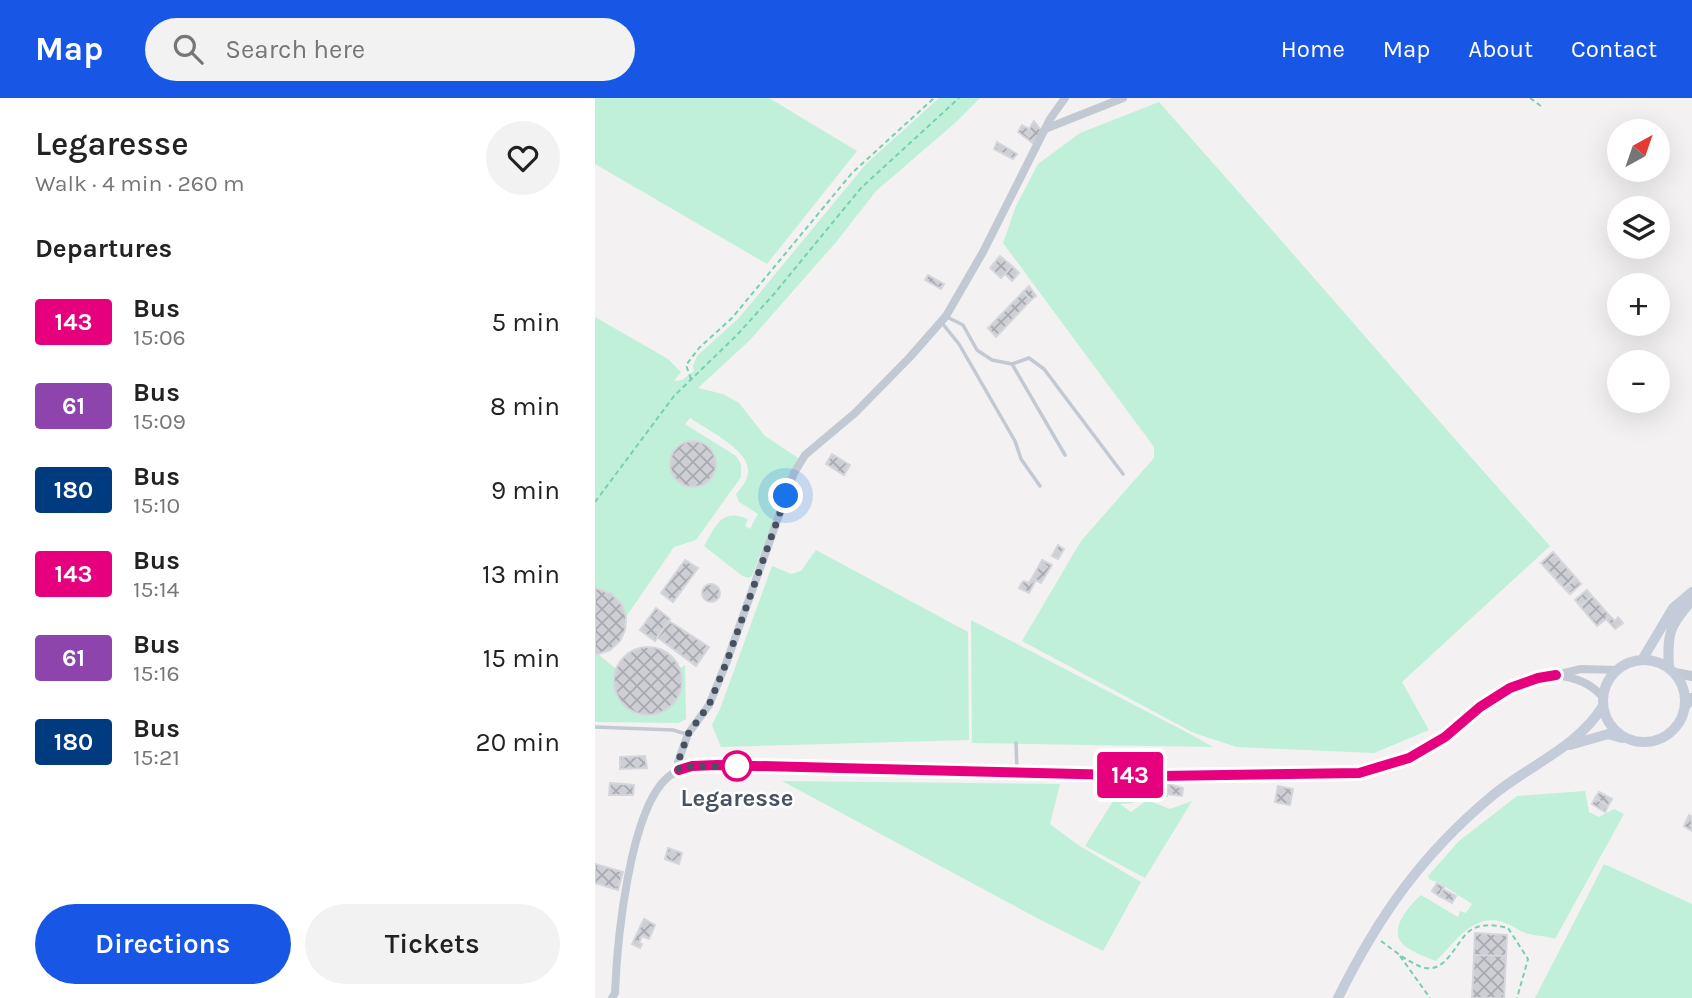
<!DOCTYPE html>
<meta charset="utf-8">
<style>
:root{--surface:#fff;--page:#f2f2f2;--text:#222;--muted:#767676;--accent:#1857e6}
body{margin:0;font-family:Karla,sans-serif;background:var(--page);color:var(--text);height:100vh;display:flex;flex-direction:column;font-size:26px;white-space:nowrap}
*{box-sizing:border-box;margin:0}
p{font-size:23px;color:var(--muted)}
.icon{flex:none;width:38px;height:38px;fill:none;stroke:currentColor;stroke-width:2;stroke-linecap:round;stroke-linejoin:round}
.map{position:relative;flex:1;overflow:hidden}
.drawer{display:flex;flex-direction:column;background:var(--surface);width:595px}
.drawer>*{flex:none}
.badge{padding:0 14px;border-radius:5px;font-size:24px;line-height:46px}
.needle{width:46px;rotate:40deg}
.fabs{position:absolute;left:1012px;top:21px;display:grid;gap:14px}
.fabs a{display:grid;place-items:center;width:63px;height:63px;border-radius:50%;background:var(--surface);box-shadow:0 7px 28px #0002;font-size:35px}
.you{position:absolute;width:35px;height:35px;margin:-18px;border:5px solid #fff;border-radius:50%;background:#1a73e8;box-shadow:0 0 0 10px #1a73e833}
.map>.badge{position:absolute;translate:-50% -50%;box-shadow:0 0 0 4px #fff}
h2{padding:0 35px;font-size:26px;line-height:63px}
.round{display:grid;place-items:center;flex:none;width:74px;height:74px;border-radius:37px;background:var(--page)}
.overview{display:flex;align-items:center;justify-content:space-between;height:119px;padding:0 35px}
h1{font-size:33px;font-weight:600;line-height:52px}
.button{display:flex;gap:14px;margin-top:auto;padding:14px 35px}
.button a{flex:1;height:80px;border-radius:42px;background:var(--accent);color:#fff;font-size:28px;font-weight:600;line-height:80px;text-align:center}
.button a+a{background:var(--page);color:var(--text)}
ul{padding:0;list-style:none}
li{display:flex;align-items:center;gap:21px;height:84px;padding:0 35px}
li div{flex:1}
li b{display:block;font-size:26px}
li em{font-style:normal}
li .badge{min-width:77px;font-weight:700;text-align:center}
header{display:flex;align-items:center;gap:42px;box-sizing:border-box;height:98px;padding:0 35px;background:var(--accent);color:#fff}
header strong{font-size:33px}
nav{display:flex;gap:38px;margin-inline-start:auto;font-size:24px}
.search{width:490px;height:63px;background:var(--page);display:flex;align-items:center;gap:18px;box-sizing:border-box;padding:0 24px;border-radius:38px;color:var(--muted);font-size:26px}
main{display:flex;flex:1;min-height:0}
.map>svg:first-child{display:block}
</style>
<header>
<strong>Map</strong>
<div class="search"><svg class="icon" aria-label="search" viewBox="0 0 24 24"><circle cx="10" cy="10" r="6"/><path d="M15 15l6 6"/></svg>Search here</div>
<nav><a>Home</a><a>Map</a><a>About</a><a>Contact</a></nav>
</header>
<main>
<section class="drawer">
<div class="overview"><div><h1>Legaresse</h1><p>Walk · 4 min · 260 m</p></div><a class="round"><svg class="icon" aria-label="heart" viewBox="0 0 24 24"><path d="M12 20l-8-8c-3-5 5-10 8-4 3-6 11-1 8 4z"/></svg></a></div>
<h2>Departures</h2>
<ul>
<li><span class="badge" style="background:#e6007e;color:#fff">143</span><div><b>Bus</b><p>15:06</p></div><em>5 min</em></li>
<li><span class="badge" style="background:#8e44ad;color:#fff">61</span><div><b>Bus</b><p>15:09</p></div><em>8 min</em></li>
<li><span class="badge" style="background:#003b80;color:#fff">180</span><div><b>Bus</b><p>15:10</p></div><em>9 min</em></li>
<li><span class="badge" style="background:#e6007e;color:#fff">143</span><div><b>Bus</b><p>15:14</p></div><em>13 min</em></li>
<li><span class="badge" style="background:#8e44ad;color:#fff">61</span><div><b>Bus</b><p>15:16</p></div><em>15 min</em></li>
<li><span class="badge" style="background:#003b80;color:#fff">180</span><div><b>Bus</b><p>15:21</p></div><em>20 min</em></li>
</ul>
<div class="button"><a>Directions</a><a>Tickets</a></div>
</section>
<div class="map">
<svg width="1097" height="900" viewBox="0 0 1097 900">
<defs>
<pattern id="building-cross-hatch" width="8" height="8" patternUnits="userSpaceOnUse" patternTransform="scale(1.75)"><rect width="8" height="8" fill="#cdcfd5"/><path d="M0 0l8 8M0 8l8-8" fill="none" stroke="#a8aab0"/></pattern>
</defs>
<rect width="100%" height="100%" fill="#f3f1f1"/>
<path fill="#c0f0d9" d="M0 0H174L262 53 172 166 0 66Z
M344 0H385L360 25 281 93 242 143 155 242 103 290 128 296 144 305 170 338 203 360 157 478 153 480 146 477 109 448C122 427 126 410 153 421L150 428 155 431 163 416 144 404 141 396C147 389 154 381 153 371 152 351 111 331 95 320L90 326 141 358 146 366V379L101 442 79 449 31 519C25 503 17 493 0 490V219L73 261 86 274 79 283 87 282 99 273 98 268 102 258 144 220 271 66Z
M564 4C695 151 823 301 955 448L807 584 834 632 779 655 642 649 599 635 427 543 486 443 559 360V349L408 145 421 108 443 66 485 35Z
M221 452 373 534 374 642 126 649 117 627 125 611 177 468 196 476 206 473Z
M376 522 595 636 618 649 377 645Z
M0 556H3L21 571C9 633 99 632 85 570L90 567 91 621 83 625 0 624Z
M187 683 465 686 455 726 483 747 546 784 508 853 442 820Z
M528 687H543V695L538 705 525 706 536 714 552 702 575 711 597 703 550 780 490 748Z
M990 693 994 714 1004 719 1019 711 1029 716 960 841C949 837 938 838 928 834 921 831 915 826 908 824 877 815 860 845 841 863 831 859 819 855 810 848 791 833 814 808 826 797L863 819 865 813 871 815 877 806 843 784 835 782 833 778 864 743 922 698Z
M1009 766 1097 806V900H940Z"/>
<path fill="url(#building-cross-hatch)" stroke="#d5d6dc" stroke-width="2" d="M439 23 446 32 439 46 423 34 427 27 434 31Z
M402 44 422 56 418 61 399 51Z
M405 158 417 168 406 180 395 170Z
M417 168 424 175 417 183 410 176Z
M333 177 349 186 346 191 330 182Z
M434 188 441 198 436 202 428 194Z
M428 194 436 202 401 239 393 230Z
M75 366a23 23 0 1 1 46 0a23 23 0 1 1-46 0Z
M237 356 255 367 249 377 231 366Z
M463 447 469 451 463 461 457 458Z
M958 454 981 480 969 490 946 465Z
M90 462 103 470 78 504 66 495Z
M447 462 457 467 446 485 437 480Z
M437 480 441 482 434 495 424 490 428 483 434 485Z
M981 480 986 486 975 496 969 490Z
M107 495a9 9 0 1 1 18 0a9 9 0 1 1-18 0Z
M0 490 17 496 27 507 31 519 30 532 25 543 15 552 3 556H0Z
M992 492 997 498 985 508 980 502Z
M997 498 1015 518 1002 528 985 508Z
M61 510 75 521 60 543 45 532Z
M1015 518 1020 523 1023 519 1028 525 1020 531 1011 521Z
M74 523 114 549 101 568 62 539Z
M19 583a34 34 0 1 1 68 0a34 34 0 1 1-68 0Z
M50 658 52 670 25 671V659Z
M15 685 39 687 38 697H14Z
M573 686 588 690 587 698 572 696V698L566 697 565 702 556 701 557 692H562V689L573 690Z
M683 688 698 691 695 707 680 704Z
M1004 694 1017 701 1013 708 1000 700Z
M1000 700 1013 708 1010 714 997 706Z
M1094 717 1097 719V733L1089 728Z
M73 750 87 755 84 766 70 761Z
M0 766 28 774 23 792 0 785Z
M842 785 849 789 844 798 837 793Z
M848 791 861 798 857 805 844 798Z
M49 821 60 827 54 841 47 838 44 845 47 846 45 850 37 846Z
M880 835 912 837 911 858 879 857Z
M879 857 911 858 909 900H877Z"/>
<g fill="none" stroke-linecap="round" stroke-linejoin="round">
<path stroke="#78cfaf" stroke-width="2" stroke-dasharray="5 3.5" stroke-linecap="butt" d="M935 0 946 8
M96 281 91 267 104 250 137 220 257 75 339 0
M0 404 79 298 142 237 179 196 266 90 364 0
M786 843C797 851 809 861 822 867 851 882 860 842 876 832 887 825 901 827 913 830L933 861 922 900
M805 858 835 900"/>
<path stroke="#c2c9d2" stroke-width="3.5" d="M352 219 368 227 382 252 397 262 417 266 470 357
M347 225 364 246 420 343 426 361 445 388
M417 266 434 260 449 271 528 376
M0 629 78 632 91 636
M421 645 422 674"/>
<path stroke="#c2c9d2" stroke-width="8" d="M450 31 528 0
M1008 599C994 584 981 580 961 577L986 571 1022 572
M84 672 83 664 93 636 114 607 132 563 199 375 210 357 260 315 315 259 351 218 388 154 455 21 470 0
M17 900 20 895C22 845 34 712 73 679 80 673 89 671 97 668L567 678 764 675 814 660 850 639 885 609 915 590 943 580 961 577"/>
<path stroke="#c2c9d2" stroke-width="10" d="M1080 575 1097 578
M1091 607 1097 600"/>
<path stroke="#c4cbd9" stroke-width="10" d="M1008 603a41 41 0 1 1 82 0a41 41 0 1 1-82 0Z
M1047 562 1078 510 1097 494
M1074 570C1072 535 1074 529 1097 502
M975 647 1013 636 1027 640
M743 900C783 819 827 756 897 698 934 667 982 650 1008 608"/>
</g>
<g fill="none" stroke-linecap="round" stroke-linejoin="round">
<defs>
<path id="line" d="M84 672 97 668 122 667 566 678 764 675 814 660 850 639 885 609 915 590 943 580 961 577"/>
</defs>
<use href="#line" stroke="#fff" stroke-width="16"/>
<use href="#line" stroke="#e6007e" stroke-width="10"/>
<path stroke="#48515f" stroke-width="7" stroke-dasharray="0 12.6" d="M142 668H150H97L84 672 83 664 93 636 114 607 132 563 191 398"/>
</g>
<circle fill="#fff" stroke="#e6007e" stroke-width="3.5" cx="142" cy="668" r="14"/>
<g text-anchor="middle" stroke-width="5" stroke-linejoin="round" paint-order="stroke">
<g font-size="24" font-weight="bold" fill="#48515f" stroke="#fff">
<text x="142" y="708">Legaresse</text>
</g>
</g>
</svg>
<div class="fabs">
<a><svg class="needle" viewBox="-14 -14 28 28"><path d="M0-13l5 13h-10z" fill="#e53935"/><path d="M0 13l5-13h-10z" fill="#767676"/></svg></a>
<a><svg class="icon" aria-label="layers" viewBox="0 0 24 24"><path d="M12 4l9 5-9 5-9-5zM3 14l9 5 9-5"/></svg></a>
<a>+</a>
<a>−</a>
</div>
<div class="you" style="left:191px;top:398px"></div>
<b class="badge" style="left:535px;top:677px;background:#e6007e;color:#fff">143</b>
</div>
</main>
